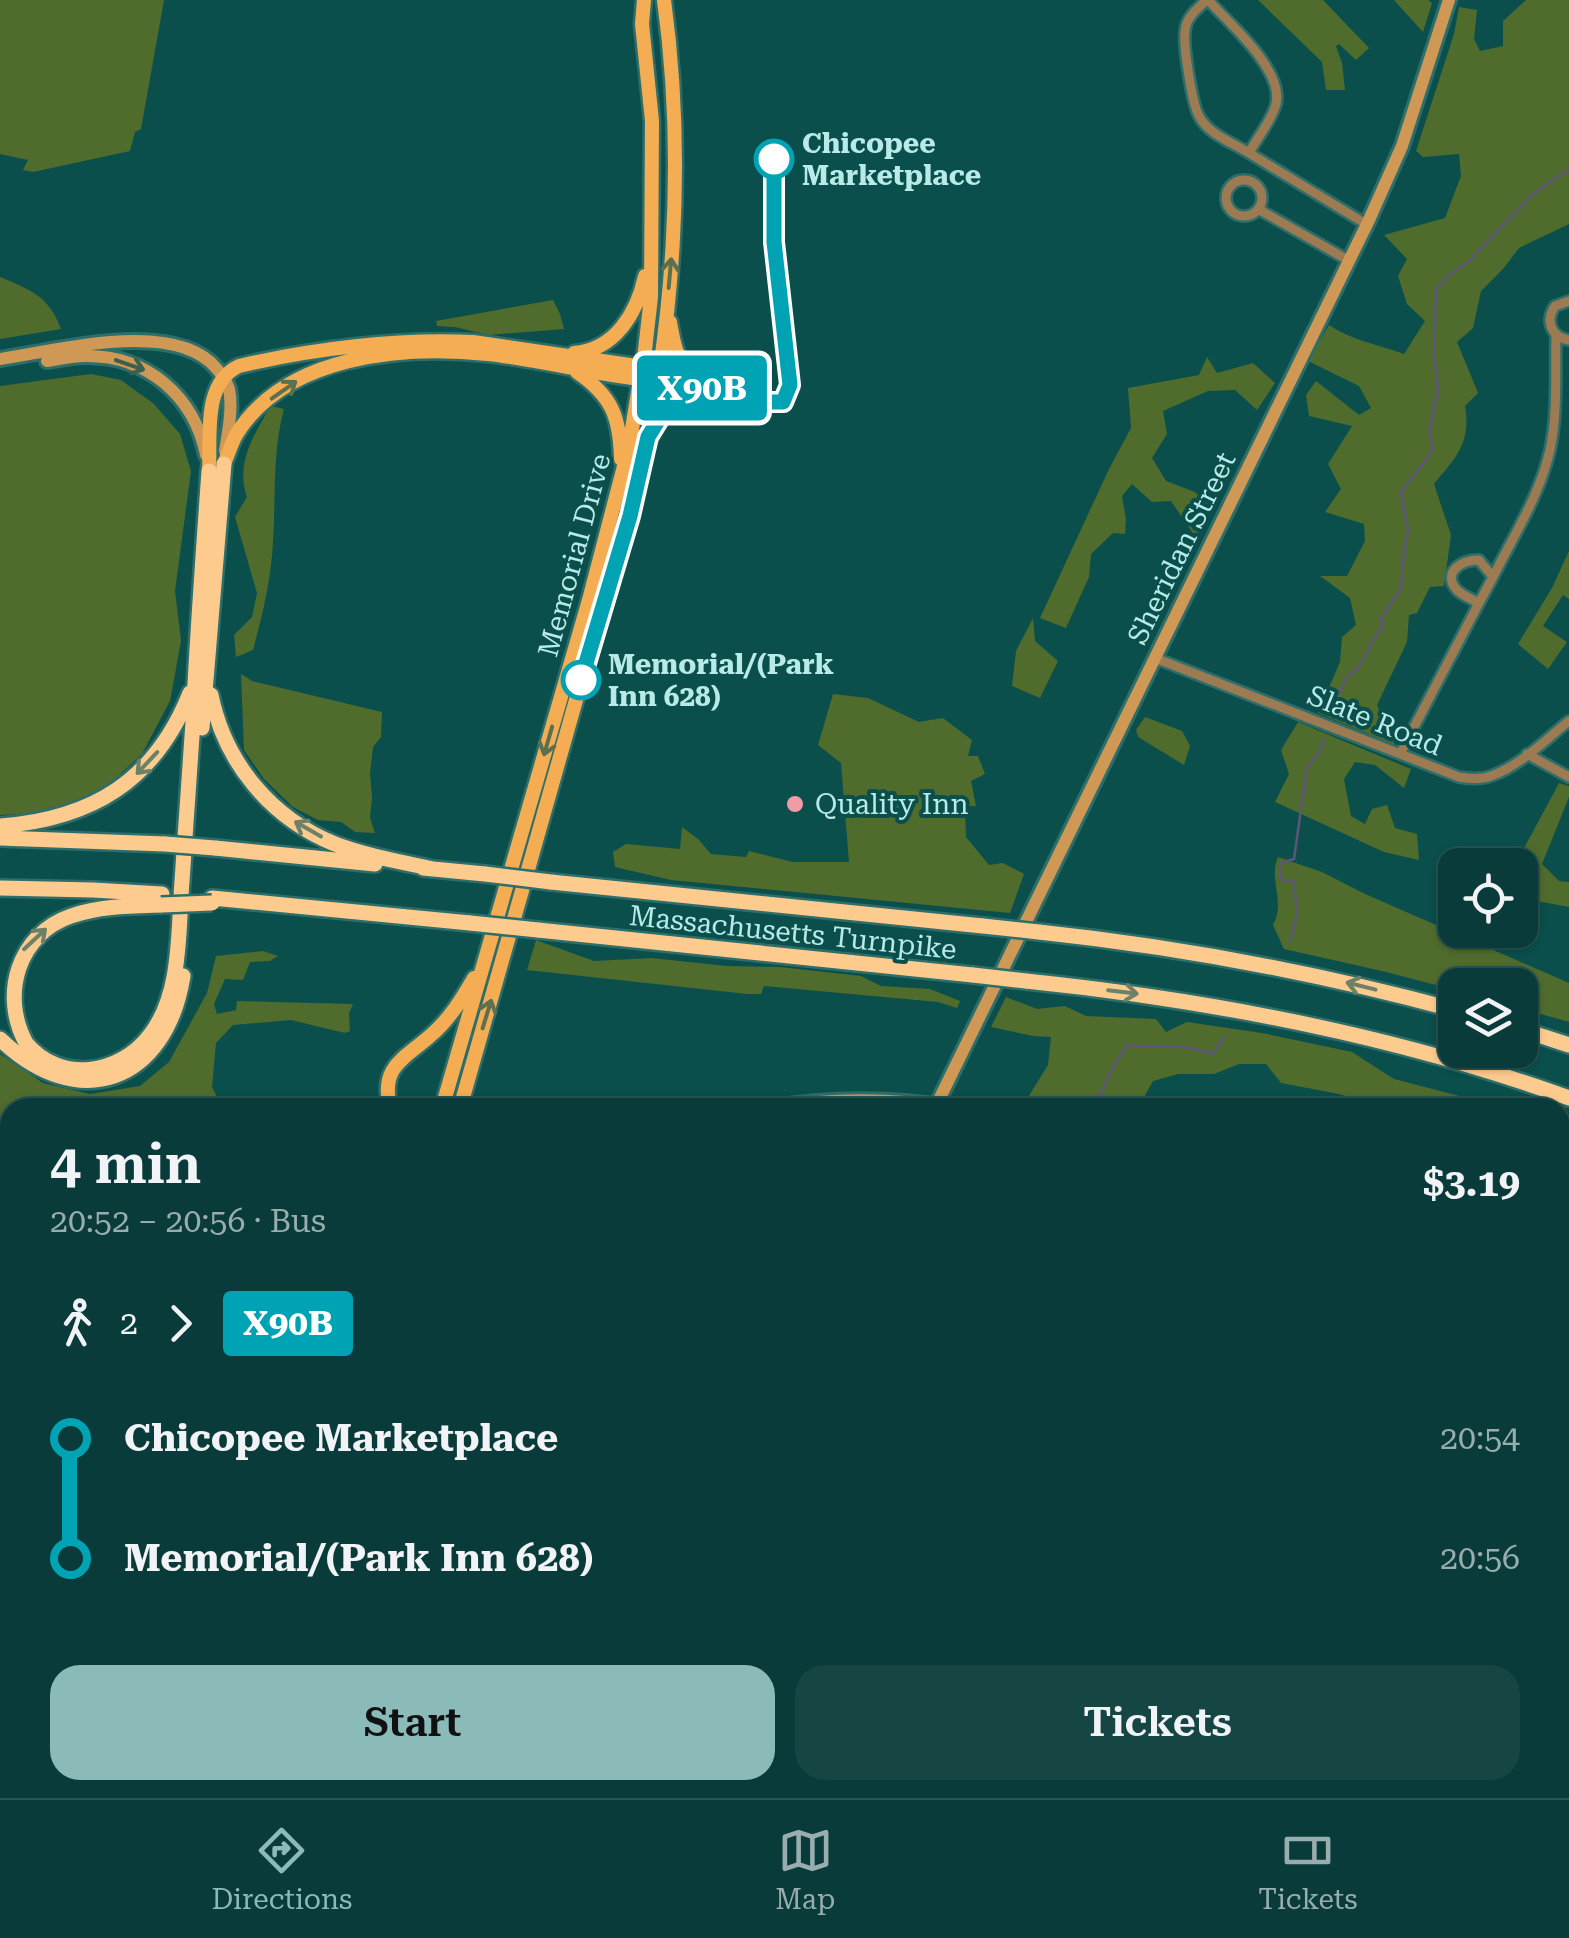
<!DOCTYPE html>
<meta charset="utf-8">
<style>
:root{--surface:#083b39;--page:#164644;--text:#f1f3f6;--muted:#98adae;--line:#295553;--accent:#8bbbb9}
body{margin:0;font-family:"Roboto Serif",serif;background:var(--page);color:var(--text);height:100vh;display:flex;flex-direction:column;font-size:38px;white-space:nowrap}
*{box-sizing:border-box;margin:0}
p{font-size:32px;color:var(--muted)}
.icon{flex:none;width:55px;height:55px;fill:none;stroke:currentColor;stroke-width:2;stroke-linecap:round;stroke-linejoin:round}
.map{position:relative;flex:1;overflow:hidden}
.panel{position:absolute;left:0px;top:1098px;width:1570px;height:702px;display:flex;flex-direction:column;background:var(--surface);border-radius:30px 30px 0 0;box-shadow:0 2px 8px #0004,0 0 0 2px var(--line)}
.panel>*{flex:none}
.badge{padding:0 20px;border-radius:8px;font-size:35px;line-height:65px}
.controls{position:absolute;left:1438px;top:848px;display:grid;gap:20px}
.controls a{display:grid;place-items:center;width:100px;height:100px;border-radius:20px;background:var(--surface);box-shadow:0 2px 8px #0004,0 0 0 2px var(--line);font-size:50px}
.map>.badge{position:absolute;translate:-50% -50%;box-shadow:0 0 0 5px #fff}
.legs{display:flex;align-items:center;gap:15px;height:110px;padding:0 50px;font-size:32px}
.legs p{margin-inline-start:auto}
.summary{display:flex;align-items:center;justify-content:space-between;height:170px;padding:0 50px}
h1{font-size:55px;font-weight:600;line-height:75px}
.action{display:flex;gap:20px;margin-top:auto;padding:20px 50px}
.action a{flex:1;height:115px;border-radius:30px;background:var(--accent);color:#111;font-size:40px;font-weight:600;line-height:115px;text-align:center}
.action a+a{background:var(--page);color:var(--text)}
ul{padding:0 50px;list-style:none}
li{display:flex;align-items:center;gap:35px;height:120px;font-size:38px}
li i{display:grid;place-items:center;width:15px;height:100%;margin:0 12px;background:currentColor}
li i::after{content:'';width:25px;height:25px;margin:-12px;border:8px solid;border-radius:50%;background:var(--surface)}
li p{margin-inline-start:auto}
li:first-child i{background:linear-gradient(#0000 50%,currentColor 0)}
li:last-child i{background:linear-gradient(currentColor 50%,#0000 0)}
.menu{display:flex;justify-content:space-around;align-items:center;height:140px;border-top:2px solid var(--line);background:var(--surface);font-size:28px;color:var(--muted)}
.menu a{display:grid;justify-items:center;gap:5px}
.menu .active{color:var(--accent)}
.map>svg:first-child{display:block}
</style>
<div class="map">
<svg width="1569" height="1798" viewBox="0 0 1569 1798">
<rect width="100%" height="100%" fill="#0a4f4c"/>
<path fill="#4f6c2d" d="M0 0H164L141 129 135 132 130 151 33 172 23 170 28 160 0 154Z
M1258 0H1323L1369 48 1356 60 1339 44 1336 46 1342 63 1345 90H1326L1322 62Z
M1394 0H1428L1432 3 1423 32Z
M1526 0H1569V224L1519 248 1503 269 1481 291 1473 328 1457 342 1478 393 1465 406C1471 443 1457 456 1434 484L1451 535 1444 586 1430 587 1417 613 1409 615 1407 642 1377 705 1395 745 1318 713 1340 662 1342 637 1356 625 1350 598 1320 576H1347L1365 541 1364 524 1325 512 1341 489 1328 464 1352 426 1309 416 1306 395 1316 381 1359 415 1371 408 1359 386 1308 361 1329 325C1351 340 1379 345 1404 354L1425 321 1407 304 1398 276 1407 259 1384 235 1445 218 1461 176 1459 154 1423 157 1416 151 1454 34 1459 7 1477 10 1474 39 1480 51 1503 46V21Z
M0 277C31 290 49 296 61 329L0 339Z
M553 300 560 314 564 329 489 335 455 327 437 326 436 321Z
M1207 357 1217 373 1253 363 1275 383 1257 410 1235 390 1208 391 1163 411 1167 434 1152 458 1166 481 1195 492 1212 507 1196 538 1171 501 1152 502 1132 484 1122 496 1126 519 1125 534 1113 533 1091 554 1089 577 1066 628 1040 618 1109 469 1131 428 1128 388 1199 375Z
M91 374 121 380 154 404 180 434 191 471 175 591 181 641 170 701 142 754 102 791 40 813 0 815V386Z
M271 406 284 409C272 453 276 497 273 542 271 579 263 613 253 650L236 657 234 635 252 617 257 593 235 517 247 497C235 464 254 434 271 406Z
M1569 551V599L1563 595 1543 626 1567 642 1548 669 1518 644 1552 588Z
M1033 618 1035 641 1058 661 1040 698 1012 686 1016 651Z
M241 674 252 681 382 712 381 737 373 747 370 774 372 797 370 818 375 833 355 832 341 822 318 820 293 807 264 779 244 750Z
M833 694 868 698 919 722 943 718 972 740 968 756H978L985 774 971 781 976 806H965L966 837 989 865 1003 863 1024 874 1010 913 671 880 615 867 613 852 626 844 680 849 682 827 698 839 711 854 746 857 749 851 793 862H849L841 763 818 745Z
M1145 717 1182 731 1190 746 1184 765 1138 737 1136 730Z
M1298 722 1411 769 1404 788 1375 765 1355 762 1344 779 1351 816 1365 824 1372 809 1387 805 1395 828 1417 834 1419 860 1384 852 1275 802 1289 774 1281 750Z
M1559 783 1569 786V797L1542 864 1559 881 1569 882V907L1526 899 1520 908V865H1515Z
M1278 857 1322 872 1365 894 1569 983V1022L1520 1008V985H1455V990L1382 971 1284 949 1273 925C1286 903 1268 879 1278 857Z
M536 940 594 961 652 958 726 966 780 967 861 976 881 986 930 989 960 1001 957 1008 938 1002 764 986 761 994H747L527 970Z
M263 951 278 956 270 961 250 962 243 980 225 979 214 1004 217 1014 236 1010 237 1001 353 1004 349 1013 350 1031 345 1033 291 1020 233 1025 216 1043 212 1087 222 1107 10 1108V1158L0 1152V1054L43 1083 90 1094 140 1086 169 1062 207 993 216 956Z
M1006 997 1037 1009 1065 1006 1086 1016 1156 1019 1166 1032 1187 1022 1262 1033 1352 1052 1394 1079 1502 1107H1381L1339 1094 1281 1083 1266 1064H1239L1214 1074H1178L1153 1081 1145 1095 1150 1107H1022L1048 1065 1051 1037 1033 1036 991 1027Z
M1569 1459V1506L1564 1517 1569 1519V1549L1560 1558V1463Z
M1560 1660 1569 1661V1740L1560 1735Z
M1051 1790H1224L1214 1798H1054Z
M1284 1790H1474L1476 1798H1276Z"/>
<path fill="#37154b" stroke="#5e557a" stroke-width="2.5" d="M1560 1735 1569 1740V1798H1476L1474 1790H1560Z
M1224 1790H1284L1276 1798H1214Z"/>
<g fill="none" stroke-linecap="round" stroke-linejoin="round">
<path stroke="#5e557a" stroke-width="2.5" d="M1333 718 1335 710 1333 704 1347 678 1362 663 1370 645 1384 624 1381 619 1401 589 1404 551 1408 531 1401 492 1431 453 1433 445 1429 432 1438 388 1434 355 1436 289 1448 276 1469 261 1532 195 1569 169
M1290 940 1297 915 1294 882 1280 879V863L1294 859 1307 767 1318 754 1324 740
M1089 1108 1092 1101 1101 1093 1113 1067 1127 1046C1161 1047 1179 1043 1213 1054L1224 1037
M1095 1790 1099 1793 1098 1798"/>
<defs>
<path id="street" d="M1207 0C1198 8 1186 17 1185 31 1183 45 1192 104 1199 116 1208 134 1233 143 1249 153
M1208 0C1229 23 1284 70 1276 104 1272 120 1257 138 1249 153L1366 224
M1226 198a18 18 0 1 1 36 0a18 18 0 1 1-36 0Z
M1258 209 1348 260
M1569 301 1555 306C1545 321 1551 337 1569 340
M1479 603 1493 577
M1155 658 1459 777C1470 779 1480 780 1491 776 1520 766 1545 740 1569 721
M1400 754 1479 603C1472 599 1463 596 1457 590 1441 573 1462 559 1479 560L1493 577C1513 537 1540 495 1550 450 1558 413 1555 373 1556 335
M1527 754 1569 777
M0 1169 6 1174 10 1184
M0 1248 10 1244
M0 1366 10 1365
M1560 1377 1569 1365
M0 1457 10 1468
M0 1582 10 1580
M0 1773H10
M539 1790 547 1798
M776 1790 832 1798
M973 1790 974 1798
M567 1798 575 1790"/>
<path id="secondary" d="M0 359C57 351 175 318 217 369 222 375 227 382 229 389 233 408 228 432 225 451
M47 361C60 359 73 356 85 356 147 355 194 396 206 455
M769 1108C832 1097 894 1098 957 1108
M935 1108 1369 220 1402 146 1449 0
M1560 1393 1569 1401
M483 1798 491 1790"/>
<path id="primary" d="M670 322C675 351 676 363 704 377
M574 353C615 350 637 313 645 276
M577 372C612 396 620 417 621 459
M653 428 674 399 703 388
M224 464C228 455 231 444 236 435 285 355 403 345 488 354 541 360 594 374 648 380
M209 471C211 436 202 383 239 366 311 349 399 338 473 342L650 368
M390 1108C380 1066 404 1059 430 1036 449 1020 462 999 474 978
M442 1108 589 600 629 447 645 350 651 297 652 121 642 24 644 0
M460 1108C500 972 537 836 576 700 595 629 620 560 637 489 674 331 686 161 664 0
M174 1798 179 1790
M188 1798 193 1790"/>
<path id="highway" d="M211 695C225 763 271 818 335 844 367 856 401 862 434 869
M202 728 224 464
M0 826C92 819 155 781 190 693
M0 838 165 844
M215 848 375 864
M423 868 485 874
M551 882 983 926
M0 888 93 890 162 894
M212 898 470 923
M161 905C130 906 100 906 71 916 18 934 0 995 26 1043 60 1084 120 1075 150 1035 182 994 178 931 182 881 186 828 189 775 193 722 197 638 203 555 209 471
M538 930 973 975
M1039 932C1180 947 1318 973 1455 1010
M1026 981C1210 1000 1394 1035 1569 1098
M1520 1029 1569 1045
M0 1039C79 1115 166 1082 183 976"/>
</defs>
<use href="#street" stroke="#2d6e6b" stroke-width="14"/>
<use href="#secondary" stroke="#2d6e6b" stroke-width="18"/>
<use href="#primary" stroke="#2d6e6b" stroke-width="19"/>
<use href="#highway" stroke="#2d6e6b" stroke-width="20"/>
<use href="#street" stroke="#9d7b52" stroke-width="9"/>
<use href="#secondary" stroke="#cf9854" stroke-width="12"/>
<use href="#primary" stroke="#f4ad53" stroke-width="14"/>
<use href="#highway" stroke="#fecb8f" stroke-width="15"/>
<defs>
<path id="highway-bridge" d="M165 844 215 848
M485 874 551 882
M161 905 212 903
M470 923 538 930
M983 926 1039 932
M973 975 1026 981"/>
</defs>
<use href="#highway-bridge" stroke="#2d6e6b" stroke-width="20" stroke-linecap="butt"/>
<use href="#highway-bridge" stroke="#fecb8f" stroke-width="15"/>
</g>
<defs><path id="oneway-shaft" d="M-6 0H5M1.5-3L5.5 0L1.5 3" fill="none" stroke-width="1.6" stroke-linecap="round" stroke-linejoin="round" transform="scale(2.5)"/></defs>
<g stroke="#5c704e">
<use href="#oneway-shaft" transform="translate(670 273) rotate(-85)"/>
<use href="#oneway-shaft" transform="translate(284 390) rotate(-35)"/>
<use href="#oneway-shaft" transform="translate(548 741) rotate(106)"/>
<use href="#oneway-shaft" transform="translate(487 1014) rotate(-73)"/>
</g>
<use stroke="#3b614e" href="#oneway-shaft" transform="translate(130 365) rotate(19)"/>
<g stroke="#6c8167">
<use href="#oneway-shaft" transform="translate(147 763) rotate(133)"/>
<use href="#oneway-shaft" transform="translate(308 829) rotate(-150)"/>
<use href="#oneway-shaft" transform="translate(35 939) rotate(-43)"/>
<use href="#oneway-shaft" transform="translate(1361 986) rotate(-166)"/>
<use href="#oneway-shaft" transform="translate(1123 992) rotate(7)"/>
</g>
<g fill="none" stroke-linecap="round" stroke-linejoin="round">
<defs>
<path id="line-1" d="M581 680 630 516 648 437 667 406 686 392 702 388 762 402H783L790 385 774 242V159"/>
</defs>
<use href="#line-1" stroke="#fff" stroke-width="22"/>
<use href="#line-1" stroke="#00a3b4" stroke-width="15"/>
</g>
<g fill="#fff" stroke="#00a3b4" stroke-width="5">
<circle cx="774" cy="159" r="18"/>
<circle cx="581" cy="680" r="18"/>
</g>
<circle fill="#f39aa7" stroke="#0a4f4c" stroke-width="4" cx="795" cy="804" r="10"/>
<g text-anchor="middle" stroke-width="8" stroke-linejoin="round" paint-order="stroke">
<g font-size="28" font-weight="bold" fill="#b8ebe7" stroke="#0a4f4c" text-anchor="start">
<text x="802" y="153">Chicopee<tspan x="802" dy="32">Marketplace</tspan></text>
<text x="608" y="674">Memorial/(Park<tspan x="608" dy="32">Inn 628)</tspan></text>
</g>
<g font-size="28" fill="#b8ebe7" stroke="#0a4f4c">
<text transform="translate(1181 548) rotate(-64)" y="10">Sheridan Street</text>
<text transform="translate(574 555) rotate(-75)" y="10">Memorial Drive</text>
<text transform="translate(1375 720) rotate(22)" y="10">Slate Road</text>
<text transform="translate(793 932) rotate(6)" y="10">Massachusetts Turnpike</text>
</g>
<g font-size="28" fill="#b8ebe7" stroke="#0a4f4c" text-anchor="start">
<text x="815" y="814">Quality Inn</text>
</g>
</g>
</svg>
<div class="controls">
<a><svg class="icon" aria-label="locate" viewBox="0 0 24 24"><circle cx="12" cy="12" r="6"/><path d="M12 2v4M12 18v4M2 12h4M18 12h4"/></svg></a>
<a><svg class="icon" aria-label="layers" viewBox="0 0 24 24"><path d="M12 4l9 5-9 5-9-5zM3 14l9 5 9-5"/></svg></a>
</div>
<b class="badge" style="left:702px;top:388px;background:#00a3b4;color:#fff">X90B</b>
<section class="panel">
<div class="summary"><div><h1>4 min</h1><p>20:52 – 20:56 · Bus</p></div><b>$3.19</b></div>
<div class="legs"><svg class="icon" aria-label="walk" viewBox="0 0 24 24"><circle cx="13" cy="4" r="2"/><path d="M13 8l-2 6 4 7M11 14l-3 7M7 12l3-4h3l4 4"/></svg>2<svg class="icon" aria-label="forward" viewBox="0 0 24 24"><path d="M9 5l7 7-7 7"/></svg><b class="badge" style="background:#00a3b4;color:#fff">X90B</b></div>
<ul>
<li><i style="color:#00a3b4"></i><b>Chicopee Marketplace</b><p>20:54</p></li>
<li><i style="color:#00a3b4"></i><b>Memorial/(Park Inn 628)</b><p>20:56</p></li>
</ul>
<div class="action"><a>Start</a><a>Tickets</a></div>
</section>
</div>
<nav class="menu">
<a class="active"><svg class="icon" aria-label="directions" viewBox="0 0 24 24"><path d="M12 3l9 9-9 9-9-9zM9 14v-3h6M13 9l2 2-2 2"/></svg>Directions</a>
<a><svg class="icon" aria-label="map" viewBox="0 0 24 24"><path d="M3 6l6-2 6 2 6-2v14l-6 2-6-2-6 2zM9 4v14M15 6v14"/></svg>Map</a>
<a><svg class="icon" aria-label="tickets" viewBox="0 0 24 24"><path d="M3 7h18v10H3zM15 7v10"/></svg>Tickets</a>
</nav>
